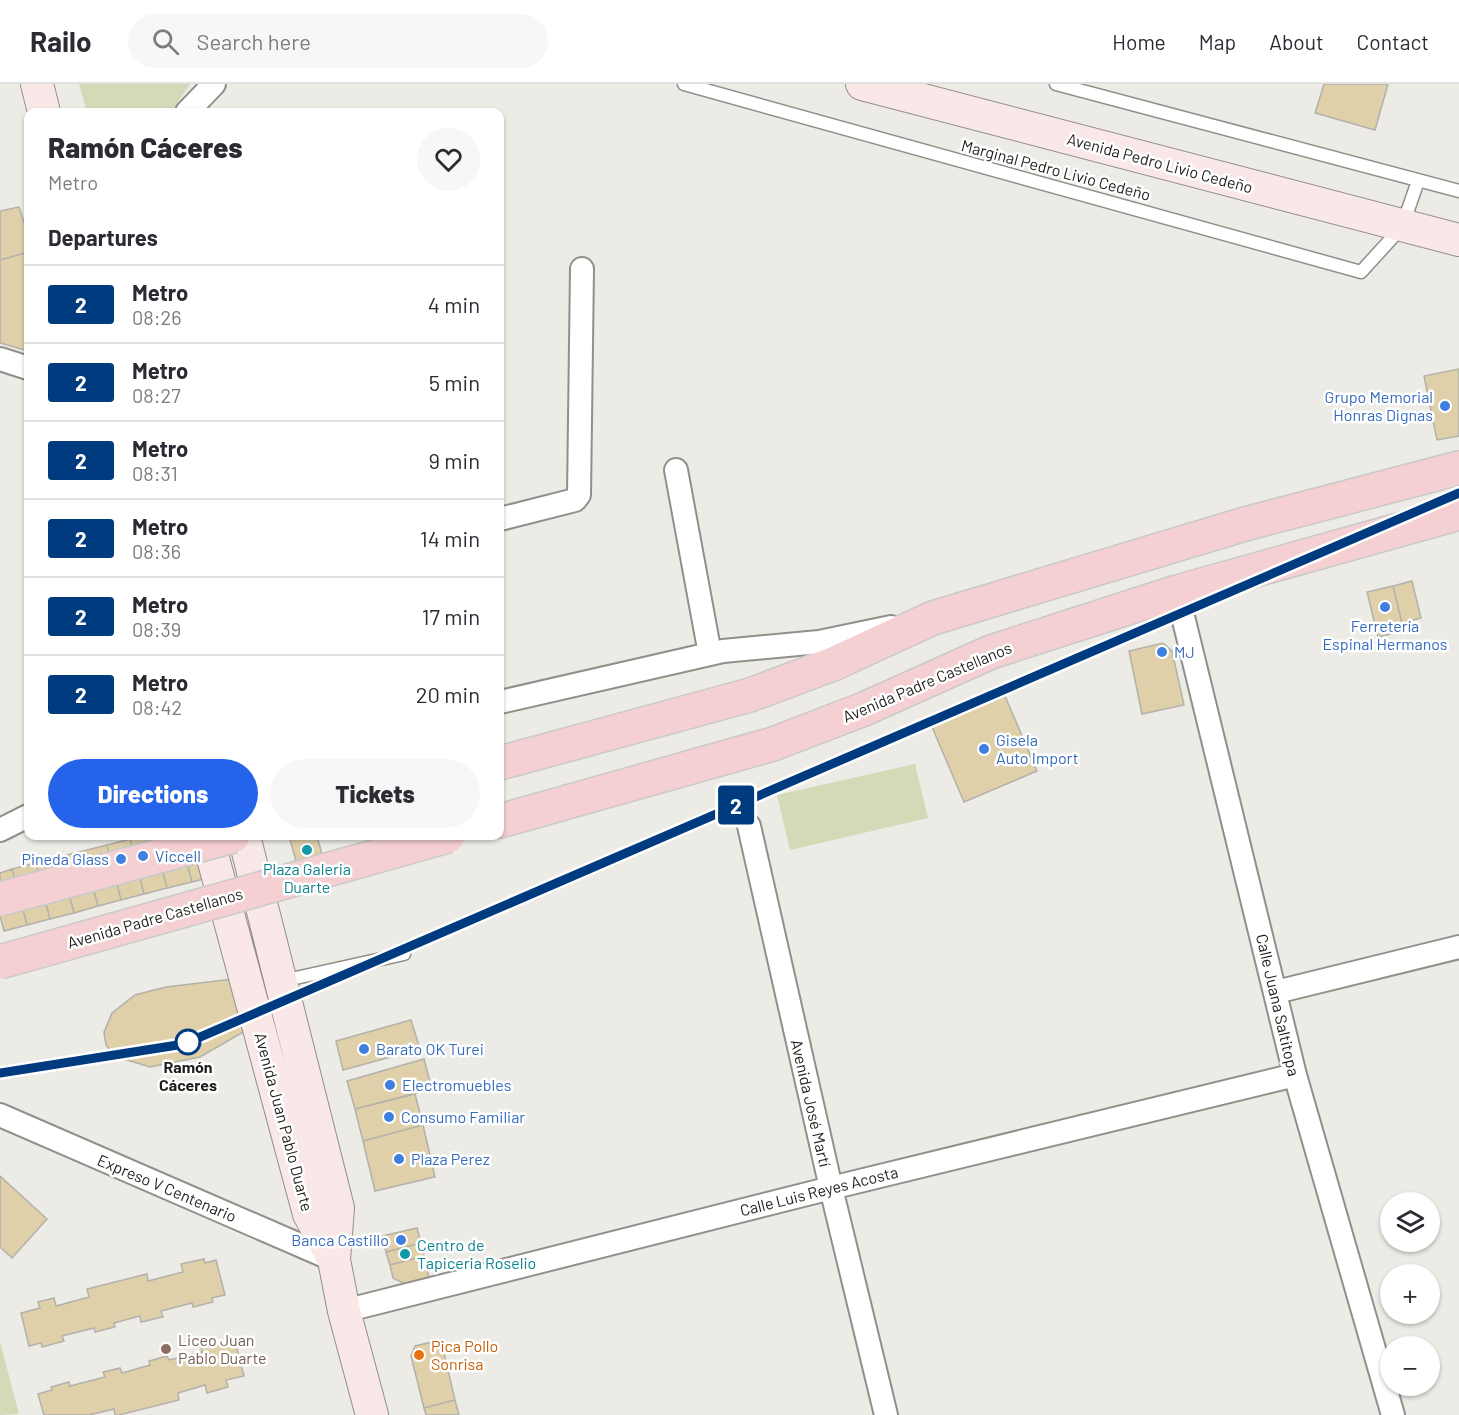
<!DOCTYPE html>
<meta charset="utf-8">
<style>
:root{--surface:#fff;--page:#f7f7f7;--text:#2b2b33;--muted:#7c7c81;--line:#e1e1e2;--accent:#2563eb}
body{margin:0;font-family:Barlow,sans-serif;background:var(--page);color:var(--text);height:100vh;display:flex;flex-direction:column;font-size:22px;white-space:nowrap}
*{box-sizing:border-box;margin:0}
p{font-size:20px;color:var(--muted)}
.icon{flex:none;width:33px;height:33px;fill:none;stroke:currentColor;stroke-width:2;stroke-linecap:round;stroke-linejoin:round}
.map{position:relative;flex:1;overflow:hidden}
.drawer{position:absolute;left:24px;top:24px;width:480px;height:732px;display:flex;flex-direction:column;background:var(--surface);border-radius:12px;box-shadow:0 2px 4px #0004}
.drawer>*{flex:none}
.badge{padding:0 12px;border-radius:4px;font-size:21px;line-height:39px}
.fabs{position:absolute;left:1380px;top:1108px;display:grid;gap:12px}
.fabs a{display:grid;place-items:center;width:60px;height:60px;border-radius:50%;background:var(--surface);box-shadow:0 2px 4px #0004;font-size:30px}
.map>.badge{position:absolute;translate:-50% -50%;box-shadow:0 0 0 3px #fff}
h2{padding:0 24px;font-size:22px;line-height:54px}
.round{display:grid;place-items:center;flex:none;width:63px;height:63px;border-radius:32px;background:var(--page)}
.overview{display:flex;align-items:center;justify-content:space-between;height:102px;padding:0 24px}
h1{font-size:28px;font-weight:800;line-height:45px}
.cta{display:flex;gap:12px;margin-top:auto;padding:12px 24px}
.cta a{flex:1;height:69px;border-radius:36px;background:var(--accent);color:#fff;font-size:24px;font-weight:800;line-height:69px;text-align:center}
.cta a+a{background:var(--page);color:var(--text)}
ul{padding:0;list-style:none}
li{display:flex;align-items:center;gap:18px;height:78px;padding:0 24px;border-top:2px solid var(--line)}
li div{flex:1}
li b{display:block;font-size:22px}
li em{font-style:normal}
li .badge{min-width:66px;font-weight:700;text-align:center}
header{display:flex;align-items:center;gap:36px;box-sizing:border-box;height:84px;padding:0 30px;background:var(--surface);border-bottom:2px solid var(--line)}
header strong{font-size:28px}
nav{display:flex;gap:33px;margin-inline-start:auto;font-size:21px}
.search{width:420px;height:54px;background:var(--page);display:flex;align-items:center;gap:15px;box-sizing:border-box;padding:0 21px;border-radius:33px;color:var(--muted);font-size:22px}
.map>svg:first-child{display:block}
</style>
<header>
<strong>Railo</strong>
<div class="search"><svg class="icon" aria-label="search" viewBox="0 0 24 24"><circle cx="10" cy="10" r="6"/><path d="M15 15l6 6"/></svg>Search here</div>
<nav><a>Home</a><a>Map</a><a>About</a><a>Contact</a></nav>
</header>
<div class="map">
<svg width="1459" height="1331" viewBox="0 0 1459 1331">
<rect width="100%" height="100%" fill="#edebe5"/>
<path fill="#d2dab7" d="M79 0H190L171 28H87Z
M915 680 928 734 790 766 777 711Z
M0 1258 19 1330 0 1331Z"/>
<path fill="#dfd0aa" stroke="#b3b1ab" stroke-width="1.5" d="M1324 0H1388L1375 46 1315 29Z
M19 123 28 151V168L0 176V127Z
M28 168V267L0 259V176Z
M1459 285V352L1437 356 1424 292Z
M1412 497 1421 534 1402 539 1393 502Z
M1393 502 1404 547 1378 553 1367 508Z
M1163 559 1172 567 1184 621 1142 630 1129 567Z
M1005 612 1037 687 964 718 932 643Z
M143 752H153L167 804 144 810 130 755Z
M153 752H180L192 798 167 804Z
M180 752 215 792 192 798Z
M289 752H317L325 781 299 788Z
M130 755 144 810 121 816 107 761Z
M107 761 121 816 98 822 83 767Z
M83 767 98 822 74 829 59 773Z
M59 773 74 829 50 835 36 779Z
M36 779 50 835 27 841 12 785Z
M12 785 27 841 4 847 0 832V789Z
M233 895 247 946 200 973 150 983 114 972 106 961 104 948 112 929 135 911 166 903Z
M411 936 420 965 343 986 336 957Z
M424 975 432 1005 355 1025 347 997Z
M415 1010 423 1041 363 1057 355 1025Z
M423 1041 435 1093 375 1107 363 1057Z
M0 1092 47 1135 12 1174 0 1163Z
M417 1144 421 1159 386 1168 382 1152Z
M421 1159 424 1172 390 1181 386 1168Z
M424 1172 429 1194 405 1200 393 1194 390 1181Z
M204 1175 205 1179 216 1176 225 1211 212 1214 213 1218 193 1223 192 1219 161 1227 163 1233 141 1238 140 1232 114 1239 115 1243 95 1248 94 1244 62 1252 64 1257 42 1263 41 1259 29 1262 21 1229 40 1224 38 1218 54 1214 56 1222 89 1213 87 1205 147 1190 148 1197 183 1188 181 1180Z
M441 1256 455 1316 424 1324 411 1272 415 1262Z
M235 1257 244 1292 226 1296 228 1303 207 1309 205 1301 178 1309 179 1316 119 1331H115L114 1325 89 1331H44L38 1310 52 1306 51 1303 69 1298 70 1302 105 1293 103 1288 120 1284 122 1289 150 1281 149 1277 167 1272 169 1276 202 1268 201 1263Z
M455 1316 459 1331H426L424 1324Z"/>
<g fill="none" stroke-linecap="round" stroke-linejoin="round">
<defs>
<path id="service" d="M684 0 1361 188 1402 143 1418 97
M1056 0 1459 107
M282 897 404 870"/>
<path id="minor" d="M187 28 214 0
M0 275 28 284
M676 386 710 570
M500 435 575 416 579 411 582 185
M1177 508 1295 991 1393 1331
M500 618 723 567 819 558 891 543
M749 742 831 1104 886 1331
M0 746 28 732
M1276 908 1459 863
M0 1031 334 1176
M344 1227 831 1104 1295 991"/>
<path id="secondary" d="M37 0 44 28
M862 0 1459 156
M207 752 309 1130 334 1176
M244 752 338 1124 334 1176 344 1227 372 1331"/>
<path id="primary" d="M500 679 750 611 833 580 933 534 1245 440 1459 384
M500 737 773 660 864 625 991 568 1177 508 1459 429"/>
</defs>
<use href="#service" stroke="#918f8a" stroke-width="15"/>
<use href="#minor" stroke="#918f8a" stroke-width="26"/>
<use href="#secondary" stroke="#918f8a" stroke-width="34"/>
<use href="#primary" stroke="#c9c9c9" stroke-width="36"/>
<use href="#service" stroke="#fff" stroke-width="12"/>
<use href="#minor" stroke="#fff" stroke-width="22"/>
<use href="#secondary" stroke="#fae8e9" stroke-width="32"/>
<use href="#primary" stroke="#f5d0d3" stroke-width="33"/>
<defs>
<path id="primary-bridge" d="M0 815 233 752
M0 878 448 752"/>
</defs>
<use href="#primary-bridge" stroke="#c9c9c9" stroke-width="36" stroke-linecap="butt"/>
<use href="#primary-bridge" stroke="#f5d0d3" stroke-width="33"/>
</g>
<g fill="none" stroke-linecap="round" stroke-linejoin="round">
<defs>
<path id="line" d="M0 989 184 960 1459 409"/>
</defs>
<use href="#line" stroke="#fff" stroke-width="14"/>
<use href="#line" stroke="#003b80" stroke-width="9"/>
</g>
<g fill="#3f7fe0" stroke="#fff" stroke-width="2">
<circle cx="1445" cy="322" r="6"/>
<circle cx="1385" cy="523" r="6"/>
<circle cx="1162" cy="568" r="6"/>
<circle cx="984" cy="665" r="6"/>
<circle cx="143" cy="772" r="6"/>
<circle cx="121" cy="775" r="6"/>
<circle cx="364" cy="965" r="6"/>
<circle cx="390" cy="1001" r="6"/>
<circle cx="389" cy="1033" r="6"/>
<circle cx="399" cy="1075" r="6"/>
<circle cx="401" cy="1156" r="6"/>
</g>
<g fill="#0f9aa8" stroke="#fff" stroke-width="2">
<circle cx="307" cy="766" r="6"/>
<circle cx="405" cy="1170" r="6"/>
</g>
<circle fill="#fff" stroke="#003b80" stroke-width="3" cx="188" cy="958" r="12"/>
<circle fill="#8d6e63" stroke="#fff" stroke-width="2" cx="166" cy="1265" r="6"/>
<circle fill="#e8710a" stroke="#fff" stroke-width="2" cx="419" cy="1271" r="6"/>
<g text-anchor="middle" stroke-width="5" stroke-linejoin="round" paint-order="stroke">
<g font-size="16" fill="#1f1e1c" stroke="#fff">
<text transform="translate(1160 79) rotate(15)" y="6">Avenida Pedro Livio Cedeño</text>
<text transform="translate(1056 86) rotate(15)" y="6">Marginal Pedro Livio Cedeño</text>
<text transform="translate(927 598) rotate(-23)" y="6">Avenida Padre Castellanos</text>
<text transform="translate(155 834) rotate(-16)" y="6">Avenida Padre Castellanos</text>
<text transform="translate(1278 921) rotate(77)" y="6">Calle Juana Saltitopa</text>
<text transform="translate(811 1019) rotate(77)" y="6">Avenida José Martí</text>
<text transform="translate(284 1038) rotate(75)" y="6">Avenida Juan Pablo Duarte</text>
<text transform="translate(167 1104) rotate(23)" y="6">Expreso V Centenario</text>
<text transform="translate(819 1107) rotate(-14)" y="6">Calle Luis Reyes Acosta</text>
</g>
<g font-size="16" fill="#366cbe" stroke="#fff" text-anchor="start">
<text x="1433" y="319" text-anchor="end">Grupo Memorial<tspan x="1433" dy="18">Honras Dignas</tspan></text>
<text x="1385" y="548" text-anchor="middle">Ferretería<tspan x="1385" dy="18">Espinal Hermanos</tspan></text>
<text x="1174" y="574">MJ</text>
<text x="996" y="662">Gisela<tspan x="996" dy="18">Auto Import</tspan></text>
<text x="155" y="778">Viccell</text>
<text x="109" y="781" text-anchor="end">Pineda Glass</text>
<text x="376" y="971">Barato OK Turei</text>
<text x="402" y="1007">Electromuebles</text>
<text x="401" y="1039">Consumo Familiar</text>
<text x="411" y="1081">Plaza Perez</text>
<text x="389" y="1162" text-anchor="end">Banca Castillo</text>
</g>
<g font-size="16" fill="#0d838f" stroke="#fff">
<text x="307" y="791">Plaza Galeria<tspan x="307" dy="18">Duarte</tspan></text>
<text x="417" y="1167" text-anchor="start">Centro de<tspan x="417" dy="18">Tapiceria Roselio</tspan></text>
</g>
<g font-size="16" font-weight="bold" fill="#1f1e1c" stroke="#fff">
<text x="188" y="989">Ramón<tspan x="188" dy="18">Cáceres</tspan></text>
</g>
<g font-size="16" fill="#785e54" stroke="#fff" text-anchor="start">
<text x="178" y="1262">Liceo Juan<tspan x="178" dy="18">Pablo Duarte</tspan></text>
</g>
<g font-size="16" fill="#c56008" stroke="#fff" text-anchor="start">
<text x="431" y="1268">Pica Pollo<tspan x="431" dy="18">Sonrisa</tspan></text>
</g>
</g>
</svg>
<div class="fabs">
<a><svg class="icon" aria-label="layers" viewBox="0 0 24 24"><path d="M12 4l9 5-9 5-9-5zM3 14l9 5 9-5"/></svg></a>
<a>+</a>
<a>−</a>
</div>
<b class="badge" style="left:736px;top:721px;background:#003b80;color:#fff">2</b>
<section class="drawer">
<div class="overview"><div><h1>Ramón Cáceres</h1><p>Metro</p></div><a class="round"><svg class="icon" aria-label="heart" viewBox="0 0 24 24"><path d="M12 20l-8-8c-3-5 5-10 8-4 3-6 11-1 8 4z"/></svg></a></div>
<h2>Departures</h2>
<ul>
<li><span class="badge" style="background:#003b80;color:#fff">2</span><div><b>Metro</b><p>08:26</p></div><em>4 min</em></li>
<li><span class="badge" style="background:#003b80;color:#fff">2</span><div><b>Metro</b><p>08:27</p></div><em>5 min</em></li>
<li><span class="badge" style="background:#003b80;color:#fff">2</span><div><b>Metro</b><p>08:31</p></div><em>9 min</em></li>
<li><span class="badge" style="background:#003b80;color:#fff">2</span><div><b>Metro</b><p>08:36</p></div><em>14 min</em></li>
<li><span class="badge" style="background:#003b80;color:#fff">2</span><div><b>Metro</b><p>08:39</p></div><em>17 min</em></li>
<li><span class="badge" style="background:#003b80;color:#fff">2</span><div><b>Metro</b><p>08:42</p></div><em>20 min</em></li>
</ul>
<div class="cta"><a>Directions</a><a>Tickets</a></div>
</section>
</div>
